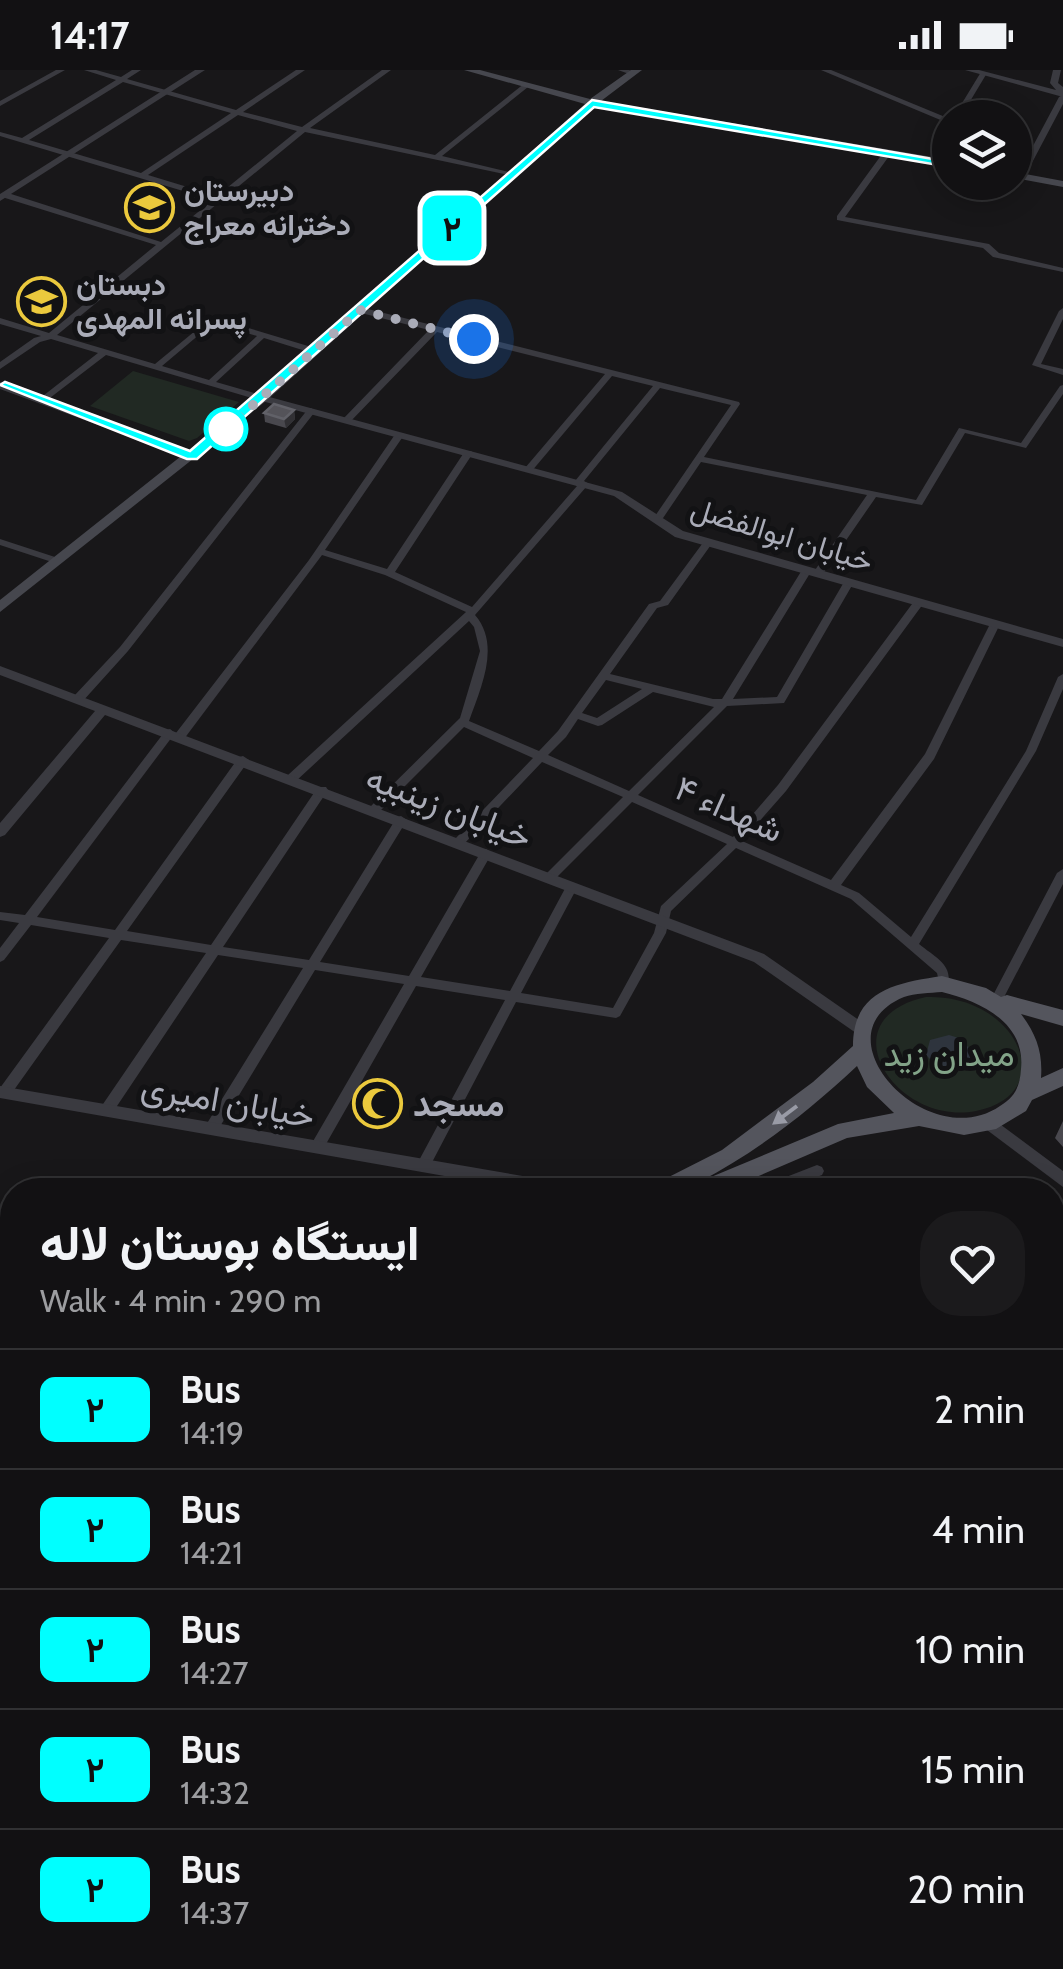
<!DOCTYPE html>
<meta charset="utf-8">
<style>
:root{--surface:#121113;--page:#1b1a1c;--text:#f1f3f6;--muted:#9c9da0;--line:#313133}
body{margin:0;font-family:Cabin,Vazirmatn,sans-serif;background:var(--page);color:var(--text);height:100vh;display:flex;flex-direction:column;font-size:38px;white-space:nowrap}
*{box-sizing:border-box;margin:0}
p{font-size:32px;color:var(--muted)}
.icon{flex:none;width:55px;height:55px;fill:none;stroke:currentColor;stroke-width:2;stroke-linecap:round;stroke-linejoin:round}
.map{position:relative;flex:1;overflow:hidden}
.details{position:absolute;left:0px;top:1108px;width:1065px;height:792px;display:flex;flex-direction:column;background:var(--surface);border-radius:40px 40px 0 0;box-shadow:0 5px 25px #0003,0 0 0 2px var(--line)}
.details>*{flex:none}
.badge{padding:0 20px;border-radius:15px;font-size:35px;line-height:65px}
.controls{position:absolute;left:932px;top:30px;display:grid;gap:20px}
.controls a{display:grid;place-items:center;width:100px;height:100px;border-radius:50%;background:var(--surface);box-shadow:0 5px 25px #0003,0 0 0 2px var(--line);font-size:50px}
.you{position:absolute;width:50px;height:50px;margin:-25px;border:8px solid #fff;border-radius:50%;background:#1a73e8;box-shadow:0 0 0 15px #1a73e833}
.map>.badge{position:absolute;translate:-50% -50%;box-shadow:0 0 0 5px #fff}
.round{display:grid;place-items:center;flex:none;width:105px;height:105px;border-radius:40px;background:var(--page)}
.summary{display:flex;align-items:center;justify-content:space-between;height:170px;padding:0 40px}
h1{font-size:48px;font-weight:800;line-height:75px}
ul{padding:0;list-style:none}
li{display:flex;align-items:center;gap:30px;height:120px;padding:0 40px;border-top:2px solid var(--line)}
li div{flex:1}
li b{display:block;font-size:38px}
li em{font-style:normal}
li .badge{min-width:110px;font-weight:700;text-align:center}
.status{display:flex;justify-content:space-between;align-items:center;height:70px;padding:0 50px;background:var(--surface);direction:ltr}
.status svg{height:28px;fill:currentColor}
.map>svg:first-child{display:block}
</style>
<div class="status"><b>14:17</b><svg viewBox="0 0 49 12"><path d="M0 12V9h3v3zM5 12V6h3v6zM10 12V3h3v9zM15 12V0h3v12zM26 1h20v11H26zM47 4h2v5h-2z"/></svg></div>
<div class="map">
<svg width="1063" height="1899" viewBox="0 0 1063 1899">
<rect width="100%" height="100%" fill="#181719"/>
<path fill="#212923" d="M133 301 239 332 197 368 189 371 90 336Z
M926 927C1016 923 1063 1023 976 1041 896 1057 825 949 926 927Z
M0 1425 12 1431V1660L0 1680Z
M12 1840V1888H166L157 1899H0V1849Z"/>
<path fill="#2e343d" d="M949 965 962 969 971 981 970 994 959 1001 941 1000 926 985 930 970Z"/>
<g fill="none" stroke-linecap="round" stroke-linejoin="round">
<path stroke="#2e343d" stroke-width="5" d="M0 1791 12 1785"/>
<path fill="#3a3a40" fill-rule="evenodd" d="M56 0H65L0 36V31Z
M84 0H96L121 7 132 0H141L127 9 236 40 296 0H305L243 42 302 57 382 0H391L310 58 435 85 525 13H528V17L442 86 517 104 513 106 305 62 57 265 155 294 212 247 318 279V283H312L264 268 216 312 265 326V330L262 331 106 285 42 334 39 333V329L98 283 51 269 40 272 0 299V292L34 268 41 266 0 254V248L49 263 156 175 2 127V123H8L161 172 213 130 0 66V62L22 68 116 10ZM123 12 231 43 141 103 29 70ZM238 45 297 61 217 126 148 105ZM213 253 257 266 209 310 162 296Z
M618 0H629L636 3 632 5Z
M821 0H831L950 49V54Z
M981 2 987 3 960 48H953Z
M1063 25V34L1025 106 1018 108 1017 106 1059 27Z
M885 80 892 82 845 147 989 174 999 183 1063 198V202L993 187 983 178 837 150V146Z
M360 237 739 332 740 334 704 387 916 430 959 358 1021 373 1060 316 1063 315V324L1026 378 965 363 922 435 876 427 822 505 818 506 813 503 867 425 701 392 661 451H655L653 449 731 335 660 318 584 411 589 414 587 416 475 545C501 575 481 617 469 651L539 681 558 661 649 534 660 531 705 470H711L713 472 668 535 657 538 610 604 713 629H722L802 500 807 497 812 500 733 629 777 627 844 512 845 510H853L854 512 784 633 727 636 638 725 733 767 778 715 915 530H923V534L786 721 742 771 831 810 925 684 990 554 995 551 999 552 1000 554 934 689 841 815 859 823 911 867 1026 681 1058 607 1063 604V619L1036 681 919 874C936 888 953 894 948 917H940L937 903 851 829 736 778 671 841 666 863 620 946 616 948 516 932 428 1100 423 1102 418 1100 416 1096 505 930 416 916 322 1081 317 1083 312 1081 310 1077 312 1073 404 914 315 900 216 1063 211 1064 206 1063 204 1059 206 1055 303 898 218 885 111 1045 106 1046 101 1045 99 1041 101 1037 206 883 121 870 9 1027H0V1018L109 868 31 855 4 890 0 892V878L19 853 0 850V842L25 845 166 660 170 659 175 663 37 847 115 860 239 687 243 686 249 690 247 693 127 861 211 875 318 717H326L328 720 326 723 223 877 309 890 397 747 401 746 407 750 320 892 409 906 482 780 486 779 492 783 421 907 510 921 568 813 572 812 578 816 521 923 613 938 654 863 661 836 727 774 632 732 554 810H546L544 807 546 804 623 727 542 692 463 775H455L453 772 455 769 533 688 464 657 378 743H370L368 740 370 737 460 648 480 581 474 557 469 551 296 711H288L286 708 288 705 466 542 385 505 322 485 184 669H176L175 666 176 663 309 490 396 363 404 365 325 480 387 499 465 381H471L473 383 395 502 472 537 577 416 573 413 575 411 653 316 612 306 531 402H525V398L605 304 437 262 349 353H343V349L429 260 357 242 356 240ZM606 610 642 619 597 648 582 643ZM653 622 714 637 629 721 548 685 566 667 578 649 598 656 602 655Z
M1063 238V249L1041 294 1063 299V305L1032 295 1059 241Z
M311 338 315 341 314 343 128 581 82 632H74V626L120 577 308 339Z
M0 469 61 489 63 491 58 494 0 475Z
M1063 799V814L1002 931 1000 934H992L990 931 1057 803Z
M817 1095 822 1097 824 1101 822 1105 783 1120H761L763 1116Z
M732 1099 755 1116 757 1120H740L725 1105 727 1101Z
M1052 1795 1063 1802V1822L1052 1816Z
M924 1888H943L938 1899H919Z"/>
<path fill="#3a3a40" fill-rule="evenodd" d="M195 0H205L0 131V124Z
M965 0H979L1056 20 1050 13 1053 0H1061L1058 13 1063 17V27Z
M0 312 196 384 198 386 192 389 188 388 0 319Z
M262 325 622 422 683 461 1063 569V577L675 467 614 426 258 330V326Z
M0 596 764 884 866 955 869 959 866 963H856L754 892 105 645 5 765 0 767V753L95 641 0 605Z
M0 1016 563 1113 569 1115 571 1120H524L0 1028Z
M989 1046 1063 1101V1117L983 1057 981 1052 983 1047Z
M198 1888H222L216 1899H191Z
M773 1888H801L809 1899H781Z
M807 1888H834L842 1899H814Z"/>
<path fill="#46474e" fill-rule="evenodd" d="M464 0H480L590 29 631 0H642L601 31 950 90V96L594 36 266 331 0 542V530L258 325 585 34Z
M1015 102 1063 111V117L1015 108Z"/>
<path fill="#54555d" fill-rule="evenodd" d="M942 906 986 918 1001 927 1007 925 1063 940V956L1021 944C1036 964 1043 982 1041 1008L1063 998V1016L1032 1030 1026 1041 996 1059 964 1065 919 1056 847 1068 726 1120H692L695 1114 683 1120H652L655 1114 722 1080 813 1012 853 976C853 920 896 913 942 906ZM942 922C979 931 1026 952 1021 999 1020 1016 1015 1027 1000 1036 927 1086 814 964 904 927 915 923 930 923 942 922ZM857 996 867 1017 894 1043 838 1054 699 1112C757 1082 809 1041 857 996Z
M0 1344 12 1349V1372L0 1367Z
M0 1369 12 1374V1397L0 1392Z"/>
</g>
<path fill="#49484e" d="M294 340 295 349 286 358 265 352 264 343Z
M1063 1051V1077L1055 1068Z"/>
<path fill="#313034" d="M294 340 295 349 286 358 284 349Z"/>
<path fill="#545359" stroke="#616168" stroke-width="2.5" d="M274 334 294 340 284 349 264 343Z"/>
<defs><path id="oneway-solid" d="M-6-.8H1V-3.2L6.5 0L1 3.2V.8H-6Z" transform="scale(2.5)"/></defs>
<use fill="#999ba6" href="#oneway-solid" transform="translate(785 1045) rotate(143)"/>
<path fill="#0ff" stroke="#fff" stroke-width="2.5" d="M592 30 956 93 950 97 594 37 197 389H187L0 315 5 312 190 381Z"/>
<g fill="none" stroke-linecap="round" stroke-linejoin="round">
<path stroke="#aaacb8" stroke-width="10" stroke-dasharray="0 18" d="M226 359 360 240 474 269"/>
</g>
<defs>
<symbol id="school-ring" viewBox="-11 -11 22 22"><circle r="9.5" fill="#121214" stroke="#ebc93d" stroke-width="1.5"/><path d="M0-5L7-2L0 1L-7-2ZM-4 1L0 2.5L4 1V4Q0 6-4 4Z" fill="#ebc93d"/></symbol>
<symbol id="mosque-ring" viewBox="-11 -11 22 22"><circle r="9.5" fill="#121214" stroke="#ebc93d" stroke-width="1.5"/><path d="M3.5-4.9A6 6 0 1 0 3.5 4.9A5 5 0 1 1 3.5-4.9Z" fill="#ebc93d"/></symbol>
</defs>
<g fill-rule="evenodd">
<use href="#school-ring" x="122" y="110" width="55" height="55"/>
<use href="#school-ring" x="14" y="204" width="55" height="55"/>
<use href="#mosque-ring" x="350" y="1006" width="55" height="55"/>
</g>
<circle fill="#fff" stroke="#0ff" stroke-width="5" cx="226" cy="359" r="20"/>
<g text-anchor="middle" stroke-width="10" stroke-linejoin="round" paint-order="stroke">
<g font-size="30" font-weight="bold" fill="#aaacb8" stroke="#121214" text-anchor="start">
<text x="184" y="131">دبیرستان<tspan x="184" dy="34">دخترانه معراج</tspan></text>
<text x="76" y="225">دبستان<tspan x="76" dy="34">پسرانه المهدی</tspan></text>
</g>
<g font-size="30" fill="#aaacb8" stroke="#121214">
<text transform="translate(782 465) rotate(17)" y="10">خیابان ابوالفضل</text>
</g>
<g font-size="35" fill="#aaacb8" stroke="#121214">
<text transform="translate(449 737) rotate(21)" y="12">خیابان زینبیه</text>
<text transform="translate(729 739) rotate(24)" y="12">شهداء ۴</text>
<text transform="translate(228 1031) rotate(10)" y="12">خیابان امیری</text>
</g>
<g font-size="35" fill="#82a388" stroke="#121214">
<text x="949" y="996">میدان زید</text>
</g>
<g font-size="35" font-weight="bold" fill="#aaacb8" stroke="#121214" text-anchor="start">
<text x="413" y="1046">مسجد</text>
</g>
</g>
</svg>
<div class="controls">
<a><svg class="icon" aria-label="layers" viewBox="0 0 24 24"><path d="M12 4l9 5-9 5-9-5zM3 14l9 5 9-5"/></svg></a>
</div>
<div class="you" style="left:474px;top:269px"></div>
<b class="badge" style="left:452px;top:158px;background:#0ff;color:#111">۲</b>
<section class="details">
<div class="summary"><div><h1>ایستگاه بوستان لاله</h1><p>Walk · 4 min · 290 m</p></div><a class="round"><svg class="icon" aria-label="heart" viewBox="0 0 24 24"><path d="M12 20l-8-8c-3-5 5-10 8-4 3-6 11-1 8 4z"/></svg></a></div>
<ul>
<li><span class="badge" style="background:#0ff;color:#111">۲</span><div><b>Bus</b><p>14:19</p></div><em>2 min</em></li>
<li><span class="badge" style="background:#0ff;color:#111">۲</span><div><b>Bus</b><p>14:21</p></div><em>4 min</em></li>
<li><span class="badge" style="background:#0ff;color:#111">۲</span><div><b>Bus</b><p>14:27</p></div><em>10 min</em></li>
<li><span class="badge" style="background:#0ff;color:#111">۲</span><div><b>Bus</b><p>14:32</p></div><em>15 min</em></li>
<li><span class="badge" style="background:#0ff;color:#111">۲</span><div><b>Bus</b><p>14:37</p></div><em>20 min</em></li>
</ul>
</section>
</div>
